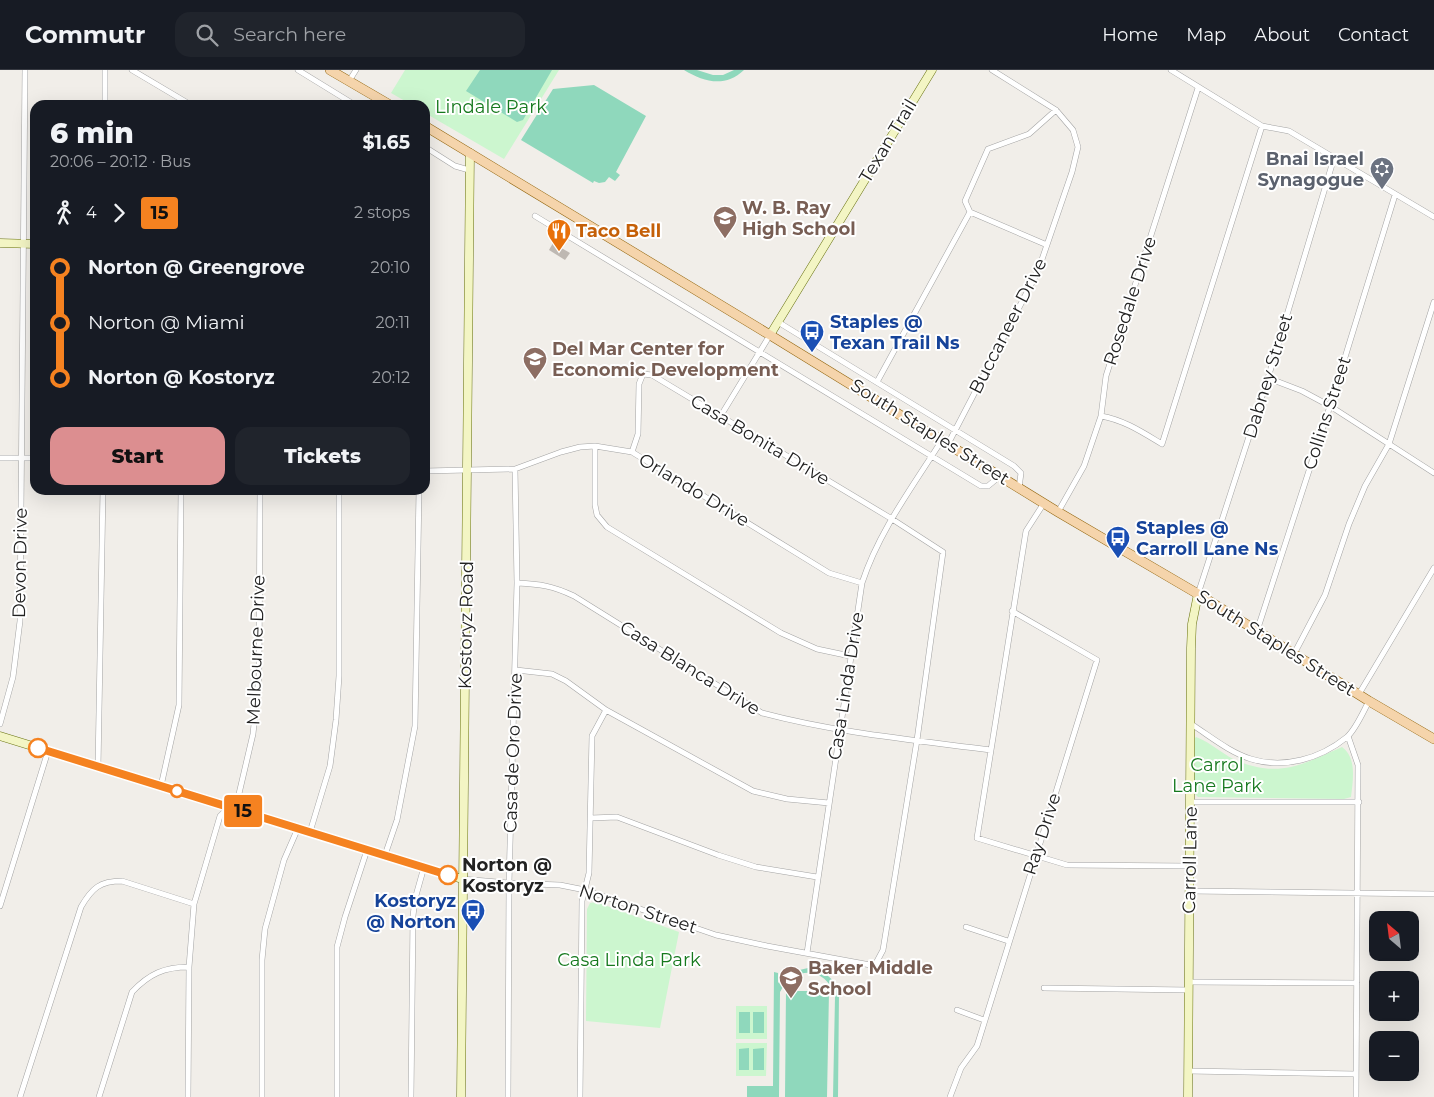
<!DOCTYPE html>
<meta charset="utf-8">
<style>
:root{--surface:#171b24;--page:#20242c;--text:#f1f3f6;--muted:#9ea1a6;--line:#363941;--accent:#dc8e90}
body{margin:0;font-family:Montserrat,sans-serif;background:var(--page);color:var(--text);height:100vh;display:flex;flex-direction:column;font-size:19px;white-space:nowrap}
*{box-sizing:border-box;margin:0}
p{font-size:16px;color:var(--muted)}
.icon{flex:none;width:28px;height:28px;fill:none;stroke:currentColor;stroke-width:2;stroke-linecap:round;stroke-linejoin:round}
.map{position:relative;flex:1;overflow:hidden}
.details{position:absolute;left:30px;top:30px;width:400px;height:395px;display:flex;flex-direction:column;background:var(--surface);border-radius:15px;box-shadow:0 5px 20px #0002}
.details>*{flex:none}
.badge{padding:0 10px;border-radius:4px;font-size:18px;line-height:32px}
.needle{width:32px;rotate:332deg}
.buttons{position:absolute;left:1369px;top:841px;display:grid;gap:10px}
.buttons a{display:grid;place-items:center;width:50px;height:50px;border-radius:10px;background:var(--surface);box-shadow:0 5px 20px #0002;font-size:25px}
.map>.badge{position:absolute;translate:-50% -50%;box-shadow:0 0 0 2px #fff}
.legs{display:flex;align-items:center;gap:8px;height:55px;padding:0 20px;font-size:16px}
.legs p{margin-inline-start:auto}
.summary{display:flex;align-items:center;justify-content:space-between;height:85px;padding:0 20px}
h1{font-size:28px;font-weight:800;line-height:38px}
.button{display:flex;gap:10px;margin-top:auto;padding:10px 20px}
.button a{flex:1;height:58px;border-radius:15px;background:var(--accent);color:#111;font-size:20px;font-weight:800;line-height:58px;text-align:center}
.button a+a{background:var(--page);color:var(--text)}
ul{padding:0 20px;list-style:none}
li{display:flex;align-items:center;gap:18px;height:55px;font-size:19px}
li i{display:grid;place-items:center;width:8px;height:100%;margin:0 6px;background:currentColor}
li i::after{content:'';width:12px;height:12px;margin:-6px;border:4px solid;border-radius:50%;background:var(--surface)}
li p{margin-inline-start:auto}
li:first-child i{background:linear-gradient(#0000 50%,currentColor 0)}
li:last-child i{background:linear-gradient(currentColor 50%,#0000 0)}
header{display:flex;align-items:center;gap:30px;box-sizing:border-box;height:70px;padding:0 25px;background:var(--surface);border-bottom:1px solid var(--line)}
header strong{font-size:24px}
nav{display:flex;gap:28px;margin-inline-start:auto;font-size:18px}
.search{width:350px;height:45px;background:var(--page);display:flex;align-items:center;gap:12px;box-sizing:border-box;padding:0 18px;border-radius:15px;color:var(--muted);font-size:19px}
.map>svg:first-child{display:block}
</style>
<header>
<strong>Commutr</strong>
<div class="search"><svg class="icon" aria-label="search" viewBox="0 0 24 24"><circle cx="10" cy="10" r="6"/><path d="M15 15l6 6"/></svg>Search here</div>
<nav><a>Home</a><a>Map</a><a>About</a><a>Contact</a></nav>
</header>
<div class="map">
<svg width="1434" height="1027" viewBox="0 0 1434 1027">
<rect width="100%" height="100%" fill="#f1eee9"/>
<path fill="#ccf6cf" d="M405 0H559L504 89 425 43V35H412L391 23Z
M1196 667C1212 673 1224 686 1240 692 1282 708 1305 693 1342 677 1357 688 1353 710 1351 727L1344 729 1198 727 1194 723V669Z
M596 832 679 862 660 958 586 951 587 839 590 833Z
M736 936H767V969H736Z
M736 973H767L766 1006H736Z"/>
<path fill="#8fd8bc" d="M480 0H552L523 50 517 52 466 21Z
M684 0H697L713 5H723L734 0H744C725 18 704 12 684 0Z
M594 15 646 46 616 102 620 105 615 111 609 107 605 112 599 113 594 111 593 113 521 70 553 19Z
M808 898C823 900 834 907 839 923L838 1027H833L835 927C827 896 794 895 780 922L779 1027H747V1016H773L774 902 778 903V913L791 902Z
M786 921H829L827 1027H785Z
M739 942H750V963H739Z
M753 942H764V963H753Z
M749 978V1000H739V979Z
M764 978V1000H753V979Z"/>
<path fill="#beb8b2" d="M553 173 570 183 565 190 549 180Z"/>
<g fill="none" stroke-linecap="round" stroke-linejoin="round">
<defs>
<path id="street" d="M132 0 191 35
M298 0 355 35
M1171 0 1262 56 1289 61 1434 147
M349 11 356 0
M105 35V0
M425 77 455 96 469 100
M970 142 1047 175
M535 146 981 416H988L1000 406
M778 252 1014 396 1021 403 1019 418
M1268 308 1302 321 1330 336 1434 403
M877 312 970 142 965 131 988 79 1029 64 1056 40
M1101 346C1124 350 1142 362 1162 374L1262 56
M720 347 770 265
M948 374 1038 201 1072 102 1078 77 1073 60 1056 40 992 0
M595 376V435L597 445 607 457 781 563 817 579 850 586
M632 382 638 364 639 314 643 304 652 305 892 449 943 482 917 670 883 880 875 895
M0 388H35
M425 401 515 399 561 382 580 377 595 376 632 382 829 503 862 513
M1044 433 1026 461 977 768 1067 795 1189 796
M1058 442 1084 396 1101 346 1106 306 1198 18
M517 513C540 514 553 516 574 526L762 643C837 663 914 670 991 680
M1198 524 1268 308 1334 88
M1257 561 1330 336 1395 125
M1294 584 1325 525 1349 454 1365 416 1389 374 1434 232
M516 600 552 604 566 611 606 640 753 721 787 729 829 733
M1359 624 1434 498
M0 654 13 607 20 551 25 0
M1191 654C1210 666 1229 682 1251 689 1284 699 1320 689 1347 667 1356 659 1363 642 1369 631
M1348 666 1358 695 1356 1027
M98 697 103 420
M161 716 179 635 181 420
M1192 732H1359
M591 748 617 747 718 785 756 797 817 807
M310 762 330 696 336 650 339 606V420
M385 785 397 750 415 656 419 420
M462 809 509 813 560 815 585 820 716 865 767 876 903 901
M1190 821 1434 824
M0 836 48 681
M966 857 1008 871
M807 883 862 513C879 461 913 416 942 370
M1189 912 1357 913
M1044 918 1189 920
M957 940 984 950
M1188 1001 1356 1004
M20 1027 81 837C92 818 100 811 122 811L194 834
M99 1027 132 922C149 904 164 897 189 897
M188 1027 189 897 194 834 220 746 238 728 253 664 259 605 260 420
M262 1027V890L265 859 284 790 298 758
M337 1027V877L345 847 367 780
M411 1027 413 846 415 829 424 797
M508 1027 509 813 517 513 515 399
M580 1027 582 831 589 803 592 666 606 640
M950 1027 961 998 977 976 1097 590 1012 541"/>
<path id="secondary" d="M0 173 35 174
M770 265 932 0
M0 666 462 809
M461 1027 470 83
M1188 1027C1188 877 1191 728 1191 578L1192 554 1198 524"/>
<path id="primary" d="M330 0 390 35
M425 56 770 265 1058 442 1198 524 1369 631 1434 669"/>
</defs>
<use href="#street" stroke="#a3a3a3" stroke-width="6"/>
<use href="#secondary" stroke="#68720f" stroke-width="9"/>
<use href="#primary" stroke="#92650d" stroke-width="10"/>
<use href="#street" stroke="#fff" stroke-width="5"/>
<use href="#secondary" stroke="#f3f5c4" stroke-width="8"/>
<use href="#primary" stroke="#f5d4ab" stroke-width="9"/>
</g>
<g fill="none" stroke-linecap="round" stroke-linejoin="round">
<defs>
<path id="line-1" d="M38 678 448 805"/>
</defs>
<use href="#line-1" stroke="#fff" stroke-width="11"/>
<use href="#line-1" stroke="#f58220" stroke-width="8"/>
</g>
<defs>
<symbol id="synagogue-pin" viewBox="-11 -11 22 30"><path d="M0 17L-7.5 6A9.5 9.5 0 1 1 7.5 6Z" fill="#6b7280" stroke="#fff"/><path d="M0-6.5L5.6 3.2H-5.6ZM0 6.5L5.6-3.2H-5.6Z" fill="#fff"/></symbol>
<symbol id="school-pin" viewBox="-11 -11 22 30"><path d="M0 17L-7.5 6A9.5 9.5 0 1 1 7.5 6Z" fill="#8d6e63" stroke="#fff"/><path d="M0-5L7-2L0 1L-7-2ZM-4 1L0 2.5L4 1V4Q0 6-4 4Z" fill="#fff"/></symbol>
<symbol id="restaurant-pin" viewBox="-11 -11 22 30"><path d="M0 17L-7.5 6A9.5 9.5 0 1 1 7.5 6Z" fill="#e8710a" stroke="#fff"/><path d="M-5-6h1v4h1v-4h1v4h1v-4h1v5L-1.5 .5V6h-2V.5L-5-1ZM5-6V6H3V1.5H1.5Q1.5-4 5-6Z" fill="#fff"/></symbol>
<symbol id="bus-pin" viewBox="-11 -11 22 30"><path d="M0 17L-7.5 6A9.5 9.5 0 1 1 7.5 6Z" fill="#1a4fb4" stroke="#fff"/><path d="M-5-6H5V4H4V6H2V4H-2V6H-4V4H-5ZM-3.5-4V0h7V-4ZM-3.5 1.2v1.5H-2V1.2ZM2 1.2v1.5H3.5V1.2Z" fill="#fff"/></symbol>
<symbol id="university-pin" viewBox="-11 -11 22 30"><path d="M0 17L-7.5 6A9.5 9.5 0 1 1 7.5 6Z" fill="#8d6e63" stroke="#fff"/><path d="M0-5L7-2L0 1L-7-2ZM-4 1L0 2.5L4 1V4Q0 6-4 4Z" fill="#fff"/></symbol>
</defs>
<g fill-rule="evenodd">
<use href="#synagogue-pin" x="1368" y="85" width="28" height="38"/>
<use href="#school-pin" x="711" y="134" width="28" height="38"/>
<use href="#restaurant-pin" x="545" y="147" width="28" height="38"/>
<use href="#bus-pin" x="798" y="248" width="28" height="38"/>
<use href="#university-pin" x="521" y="275" width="28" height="38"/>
<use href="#bus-pin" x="1104" y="454" width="28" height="38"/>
<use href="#bus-pin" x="459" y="827" width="28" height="38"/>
<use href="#school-pin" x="777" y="894" width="28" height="38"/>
</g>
<g fill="#fff" stroke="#f58220" stroke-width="2.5">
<circle cx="38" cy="678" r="9"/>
<circle cx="177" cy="721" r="6"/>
<circle cx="448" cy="805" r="9"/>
</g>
<g text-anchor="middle" stroke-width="4" stroke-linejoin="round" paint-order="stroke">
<g font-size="18" fill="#16791e" stroke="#fff">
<text x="491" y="43">Lindale Park</text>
<text x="1217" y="701">Carrol<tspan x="1217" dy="21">Lane Park</tspan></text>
<text x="629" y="896">Casa Linda Park</text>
</g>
<g font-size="18" fill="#222" stroke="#fff">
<text transform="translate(888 71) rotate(-59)" y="6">Texan Trail</text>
<text transform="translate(1130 231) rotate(-72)" y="6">Rosedale Drive</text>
<text transform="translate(1008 256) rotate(-63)" y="6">Buccaneer Drive</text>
<text transform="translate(1268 306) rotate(-73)" y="6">Dabney Street</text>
<text transform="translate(1327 343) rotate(-72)" y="6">Collins Street</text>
<text transform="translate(930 362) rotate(32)" y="6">South Staples Street</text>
<text transform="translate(760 370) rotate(31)" y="6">Casa Bonita Drive</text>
<text transform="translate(694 420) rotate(31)" y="6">Orlando Drive</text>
<text transform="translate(20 493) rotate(-89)" y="6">Devon Drive</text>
<text transform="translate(466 555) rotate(-89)" y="6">Kostoryz Road</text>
<text transform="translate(1276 573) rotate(32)" y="6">South Staples Street</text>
<text transform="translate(256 580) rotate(-88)" y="6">Melbourne Drive</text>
<text transform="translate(690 598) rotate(32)" y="6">Casa Blanca Drive</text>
<text transform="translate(846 616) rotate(-81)" y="6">Casa Linda Drive</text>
<text transform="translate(513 683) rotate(-88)" y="6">Casa de Oro Drive</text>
<text transform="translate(1042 764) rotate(-72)" y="6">Ray Drive</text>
<text transform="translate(1190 790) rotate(-89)" y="6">Carroll Lane</text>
<text transform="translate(638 839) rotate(18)" y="6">Norton Street</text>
</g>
<g font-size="18" font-weight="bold" fill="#5b616d" stroke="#fff" text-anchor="end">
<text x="1364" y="95">Bnai Israel<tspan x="1364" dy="21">Synagogue</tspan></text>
</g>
<g font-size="18" font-weight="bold" fill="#785e54" stroke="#fff" text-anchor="start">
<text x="742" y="144">W. B. Ray<tspan x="742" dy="21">High School</tspan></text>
<text x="552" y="285">Del Mar Center for<tspan x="552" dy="21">Economic Development</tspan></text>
<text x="808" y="904">Baker Middle<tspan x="808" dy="21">School</tspan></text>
</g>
<g font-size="18" font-weight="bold" fill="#c56008" stroke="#fff" text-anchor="start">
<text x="576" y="167">Taco Bell</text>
</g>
<g font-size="18" font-weight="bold" fill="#164399" stroke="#fff" text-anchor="start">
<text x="830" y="258">Staples @<tspan x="830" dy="21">Texan Trail Ns</tspan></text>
<text x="1136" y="464">Staples @<tspan x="1136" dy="21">Carroll Lane Ns</tspan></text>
<text x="456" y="837" text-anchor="end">Kostoryz<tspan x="456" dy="21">@ Norton</tspan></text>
</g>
<g font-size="18" font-weight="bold" fill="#222" stroke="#fff" text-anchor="start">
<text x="462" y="801">Norton @<tspan x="462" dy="21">Kostoryz</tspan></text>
</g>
</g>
</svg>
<div class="buttons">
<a><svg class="needle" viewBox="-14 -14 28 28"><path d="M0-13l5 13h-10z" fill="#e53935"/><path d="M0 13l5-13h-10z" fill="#9ea1a6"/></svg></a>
<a>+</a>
<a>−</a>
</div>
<b class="badge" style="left:243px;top:741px;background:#f58220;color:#111">15</b>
<section class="details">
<div class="summary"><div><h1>6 min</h1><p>20:06 – 20:12 · Bus</p></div><b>$1.65</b></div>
<div class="legs"><svg class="icon" aria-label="walk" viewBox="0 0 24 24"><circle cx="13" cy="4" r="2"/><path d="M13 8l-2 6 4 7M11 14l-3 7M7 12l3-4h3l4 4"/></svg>4<svg class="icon" aria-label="forward" viewBox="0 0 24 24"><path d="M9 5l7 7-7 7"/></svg><b class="badge" style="background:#f58220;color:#111">15</b><p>2 stops</p></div>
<ul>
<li><i style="color:#f58220"></i><b>Norton @ Greengrove</b><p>20:10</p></li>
<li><i style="color:#f58220"></i><span>Norton @ Miami</span><p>20:11</p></li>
<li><i style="color:#f58220"></i><b>Norton @ Kostoryz</b><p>20:12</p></li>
</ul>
<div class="button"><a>Start</a><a>Tickets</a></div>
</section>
</div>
